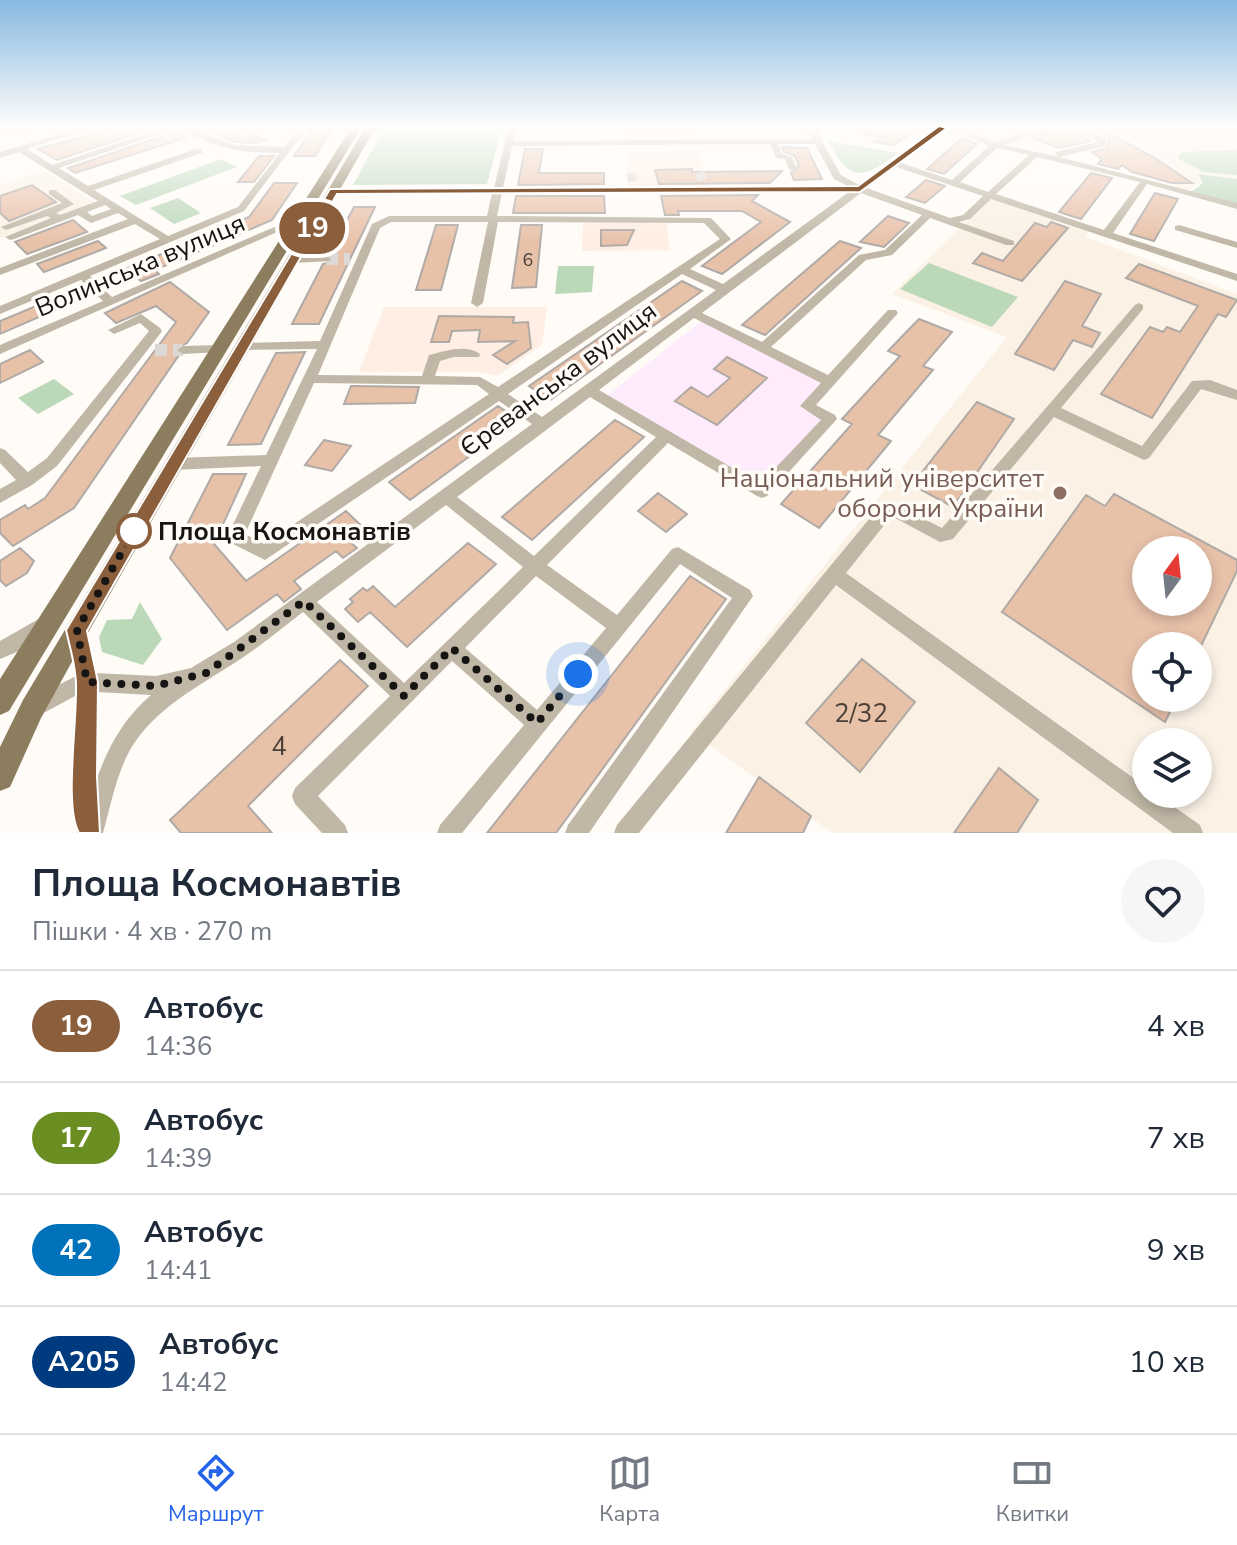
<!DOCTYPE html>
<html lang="uk">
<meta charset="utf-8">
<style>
:root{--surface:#fff;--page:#f6f6f7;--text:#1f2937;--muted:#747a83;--line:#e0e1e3;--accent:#2563eb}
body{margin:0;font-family:"Nunito Sans",sans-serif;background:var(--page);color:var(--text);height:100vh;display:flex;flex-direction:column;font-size:30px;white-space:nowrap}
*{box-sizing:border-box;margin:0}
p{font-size:26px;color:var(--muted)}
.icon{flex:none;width:44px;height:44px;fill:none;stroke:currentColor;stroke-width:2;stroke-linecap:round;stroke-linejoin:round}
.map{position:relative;height:833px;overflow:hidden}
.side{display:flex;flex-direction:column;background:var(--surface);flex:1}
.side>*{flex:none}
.badge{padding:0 16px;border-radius:26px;font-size:28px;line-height:52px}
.needle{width:52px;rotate:15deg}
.controls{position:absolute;left:1132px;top:536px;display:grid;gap:16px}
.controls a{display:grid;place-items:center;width:80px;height:80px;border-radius:50%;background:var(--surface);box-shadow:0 4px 12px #0003;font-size:40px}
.you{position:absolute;width:40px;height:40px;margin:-20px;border:6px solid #fff;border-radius:50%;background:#1a73e8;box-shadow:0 0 0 12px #1a73e833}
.map>.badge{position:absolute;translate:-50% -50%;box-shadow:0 0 0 4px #fff}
.round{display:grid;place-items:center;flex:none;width:84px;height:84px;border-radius:42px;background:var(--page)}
.overview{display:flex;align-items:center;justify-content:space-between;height:136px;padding:0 32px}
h1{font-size:38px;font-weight:700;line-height:60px}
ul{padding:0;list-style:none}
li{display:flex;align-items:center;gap:24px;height:112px;padding:0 32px;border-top:2px solid var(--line)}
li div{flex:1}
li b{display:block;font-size:30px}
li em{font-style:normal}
li .badge{min-width:88px;font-weight:700;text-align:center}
.menu{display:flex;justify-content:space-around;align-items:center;height:112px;border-top:2px solid var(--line);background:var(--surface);font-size:22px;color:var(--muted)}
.menu a{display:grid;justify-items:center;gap:4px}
.menu .on{color:var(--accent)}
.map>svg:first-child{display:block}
</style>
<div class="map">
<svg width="1237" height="833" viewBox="0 0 1237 833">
<rect width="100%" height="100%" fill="#fffbf7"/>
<path fill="#ffeee3" d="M699 150 708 188H628L627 151Z
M583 221H666L670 250 582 251Z
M384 307H547L542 345 497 376 480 372H359Z"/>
<path fill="#fbf1e5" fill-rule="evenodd" d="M627 128H695L697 140 628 141Z
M1119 128H1237V179L1197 173 1201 182 1189 191 1176 187 1173 183 1190 182Z
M44 170 95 203 0 238V185Z
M988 200H997L1089 231 1086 237 1237 294V833H832L691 732 1007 337 892 294ZM1146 550H1198V602H1146ZM1146 646H1198V698H1146ZM1146 742H1198V794H1146Z"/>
<path fill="#feebfc" d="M703 320 825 381 804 406 826 419 761 490 604 398Z"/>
<path fill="#bbd8b9" d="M384 128H502L487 184 353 185Z
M828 141 899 153C863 178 851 185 828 141Z
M1237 150V175L1203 172 1177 158 1182 152Z
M221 159 237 167 136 205 120 196Z
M1198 174 1237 179V204L1191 192 1203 183Z
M178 198 201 213 174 224 150 208Z
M929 263 1018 297 992 327 900 289Z
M558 266H594L592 292 555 294Z
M54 379 74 394 38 414 18 398Z
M140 602 162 639 143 665 102 652 99 637 107 620 132 619Z"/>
<path fill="#e8c1a9" stroke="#b0aaa6" stroke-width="2" fill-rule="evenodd" d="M113 128H154L57 160 38 149Z
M227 128H240L266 140 257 143 235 142 219 136 218 132Z
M314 128H332L315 156H294Z
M898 128H919L893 145 874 142Z
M1053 128H1070L1090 141 1059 148 1032 138Z
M1091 128H1100L1155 158 1192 183H1172L1132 172 1122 165 1118 169 1098 164 1102 159 1092 152 1107 148 1109 138Z
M175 132 185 138 75 173 68 168Z
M962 138 977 144 944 174 927 169Z
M782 147 807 148 822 179 794 180 791 173 799 166 795 156 784 152Z
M525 149H543L539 173H604V184L518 185Z
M259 156H274L254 182H238Z
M692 169V172L782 171 770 183 659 184 655 170Z
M1091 173 1112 178 1081 219 1059 212Z
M926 180 945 186 925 203 906 197Z
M274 183H297L272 220 155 270 159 274 141 281 126 269 249 217Z
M32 185 56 202 9 221 0 213V196Z
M1155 193 1178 199 1154 241 1130 234Z
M758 195 752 201 790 222 722 274 702 266 761 222 742 211H678L679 215H665L661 196Z
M516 196H604L605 213H513Z
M354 207H375L319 324H292L323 264 333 262 334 258 329 254Z
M888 216 909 223 884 247 860 242Z
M73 220 87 232 27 254 15 242Z
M1051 222 1068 228 1022 281 973 263 982 253 1003 261 1035 223 1047 227Z
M436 225H458L441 290H416Z
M521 225H542L536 287 512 288Z
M601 230H634L627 245 601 246Z
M98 241 106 248 44 272 37 264Z
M840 241 861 248 765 335 742 325Z
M1139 264 1237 300 1226 317 1218 314 1152 418 1101 394 1150 327 1163 332 1167 327 1180 332 1198 306 1126 278Z
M682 281 702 291 550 400 529 386Z
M1065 281 1101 294 1082 326 1100 333 1092 347 1073 340 1054 370 1015 354Z
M170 282 209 312 187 343 174 349 179 355 74 508 13 546 0 533V520L25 505 28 509 45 498 176 322 156 306 116 323 105 313Z
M53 299 62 307 0 334V321Z
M439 316 514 317 513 323 528 322 531 348 507 364 493 355 515 341 478 342 480 330 452 331 449 342H431Z
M919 319 952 332 923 366 933 370 878 435 891 441 819 528 781 504 852 424 842 419 900 356 888 351Z
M30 350 43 362 0 383V364Z
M305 352 261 444 228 445 276 353Z
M727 357 767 378 717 425 675 401 691 387 708 397 730 378 714 369Z
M351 386H354L419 387 415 403 344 404Z
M977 402 1014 419 953 507 912 485Z
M498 406 519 420 410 500 389 482Z
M615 420 644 437 532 540 502 517Z
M324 440 351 446 332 471 305 465Z
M213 474H246L214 544 246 581 346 511 366 530 349 541 357 548 343 558 336 551 294 581 301 589 284 602 277 594 227 630 170 558Z
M658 493 687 514 666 532 638 511Z
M1114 494 1237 560V571L1201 646H1146V698H1177L1165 722 1002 612 1086 495 1105 506ZM1146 550H1198V602H1146Z
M468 543 496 564 407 647 370 612 358 622 345 609 353 602 350 599 363 588 367 591 373 586 395 607Z
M20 548 34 561 27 573 6 586 0 580V561Z
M690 576 726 599 556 833H487Z
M862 659 915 702 860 772 806 723Z
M340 660 368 686 248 806 272 833H181L170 820Z
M999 768 1038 800 1017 833H954Z
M759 777 811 816 803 833H726Z"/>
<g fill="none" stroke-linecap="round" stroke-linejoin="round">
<path stroke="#dcd8d5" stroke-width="9" stroke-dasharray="9 5" stroke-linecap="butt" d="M700 172 702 180
M632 173V181"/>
<path stroke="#dcd8d5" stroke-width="12" stroke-dasharray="12 6" stroke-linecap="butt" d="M326 259H350
M155 350H183"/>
<path fill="#c0b7a6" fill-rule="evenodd" d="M12 128H26L0 136V131Z
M79 128H92L27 149 52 165 164 128H177L59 168 88 186 196 149H202V153L94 190 168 236 238 207 280 153C245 153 211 149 181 128H192L234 145 284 147 299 128H307L244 211 90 276 112 297 293 219 302 221 0 354V345L103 301 81 280 0 314V306L160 239 135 224 0 275V268L128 219 118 213 91 223 78 215 14 239 10 240 5 237 51 218 47 216 6 230 1 227 62 203 49 194V190H55L74 204 56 213 60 215 98 201 19 152 0 158V152ZM105 205 111 209 92 216 87 212Z
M508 128H516L513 141 812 139 807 128H815L841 175 859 185 936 128H946L901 163 952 180 989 146 949 128H961L995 142 1037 128H1050L1005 145 1059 157 1055 154 1056 152 1098 142 1073 128H1084L1106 139 1105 146 1059 157 1237 203V209L1147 184 1113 233 1237 274V281L991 199 970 219 959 222 1014 241V245H1006L930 218 892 255 866 260 771 347 828 375 888 310H896L898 313 816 405 835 415 837 419 767 496 762 498 757 496 668 443 547 565 617 615 672 549 678 547 750 590 753 596 589 833H565L568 825 732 598 680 564 462 833H437L440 825 524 725 452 661 318 796 345 825 348 833H322L295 804 292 796 295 788 390 696 303 612C280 630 258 648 233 664 197 687 157 708 133 745 117 771 111 804 103 833H77L74 777 77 695 38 716 31 713 28 706 31 699 76 676 68 631 71 625 77 622 83 625 95 673 156 676 191 668 234 642 532 424 499 401 265 560 229 542 227 537 261 466 173 470 168 468 166 464 168 460 173 458 266 455 317 349 243 350 239 349 237 346 239 343 320 341 372 224 389 216H487L492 193 334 194 331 193V189L494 188ZM770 144 776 158 785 159 789 169 792 170 796 167 792 157 782 154 778 144H815L834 179 848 186 503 188 512 146ZM997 148 1029 155 988 192 960 182ZM1037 157 1140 182 1104 230 996 194ZM896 167 983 196 963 215 950 218 867 188ZM849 192 723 284 690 269 731 239 711 218 497 216 502 193ZM861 193 922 215 885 250 859 255 762 342 702 313ZM391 222H488L471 303 477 307 483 303 498 222 704 223 720 239 498 387 480 377 435 376 440 361 454 357H479L480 354C466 344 446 351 429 355L422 376 318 375 380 228ZM682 274 716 290 542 417 508 394ZM694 318 821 383 800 406 821 420 760 484 599 390ZM314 383 477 385 489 394 264 544 245 534ZM590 397 656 437 534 556 457 497ZM446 505 523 567 404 683 317 602ZM536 576 606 628 537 710 465 648ZM97 692 151 695C123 719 108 747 96 781Z
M859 128H867L869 131 876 132 882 128H892L878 137 863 135Z
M1179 225 1237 242V248L1175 230V226Z
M326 256 331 259 330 261 294 263 289 260 294 257Z
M1139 303 1143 305V309L1061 408 1142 446 1192 381 1210 380 1237 390V400L1201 389 1149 458 1144 460 1054 417 953 539 940 542 897 519H889L846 573 1146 787V794H1156L1200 825 1203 833H1173L836 585 639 833H614L617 825 879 507H900L942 528 1135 305Z
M141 314 160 328 162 331 160 334 57 466 32 485 0 503V489L16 480 0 463V448L5 450 28 472 47 458 149 331 140 323 114 334 108 330Z
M218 345 224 349 222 352 183 354 177 350 183 346Z
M42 617 48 619 51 625C43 642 17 652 0 659V641Z"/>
<path fill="#8d7d5f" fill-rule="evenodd" d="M351 128H361L9 711 0 715V679Z
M365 128H375L85 638 41 718 10 787 0 791V747L23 700Z"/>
</g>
<linearGradient id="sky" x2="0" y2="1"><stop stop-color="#87b9e1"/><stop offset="0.52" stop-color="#fffdfb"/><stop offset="1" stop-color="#fffdfb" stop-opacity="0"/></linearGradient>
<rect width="1237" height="245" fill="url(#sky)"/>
<path fill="#8b5e3c" stroke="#fff" stroke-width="2" d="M939 126 947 128 860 192 337 194 87 631 98 682 97 777 100 833H79C64 807 77 726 76 685 76 667 70 648 66 630L330 189 858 186Z"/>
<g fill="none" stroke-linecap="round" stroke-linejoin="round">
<path stroke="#171513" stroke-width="8" stroke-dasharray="0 14.4" d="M134 531 77 630 87 682 156 686 206 673 304 601 404 696 452 648 537 723 578 674"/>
</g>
<circle fill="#8d6e63" stroke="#fffbf7" stroke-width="3" cx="1060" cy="493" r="8"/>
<circle fill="#fff" stroke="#8b5e3c" stroke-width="4" cx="134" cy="531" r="16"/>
<g text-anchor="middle" stroke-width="7" stroke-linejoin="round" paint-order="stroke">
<g font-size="18" fill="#4b4038">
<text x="528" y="266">6</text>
</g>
<g font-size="26" fill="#171513" stroke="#fffbf7">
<text transform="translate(140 265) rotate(-23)" y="9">Волинська вулиця</text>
<text transform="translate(558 379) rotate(-37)" y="9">Єреванська вулиця</text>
</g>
<g font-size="26" fill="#785e54" stroke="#fffbf7" text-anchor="end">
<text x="1044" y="487">Національний університет<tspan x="1044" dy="30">оборони України</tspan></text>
</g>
<g font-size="26" font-weight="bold" fill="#171513" stroke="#fffbf7" text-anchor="start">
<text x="158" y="540">Площа Космонавтів</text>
</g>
<g font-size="26" fill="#4b4038">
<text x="861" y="722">2/32</text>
<text x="279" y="755">4</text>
</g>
</g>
</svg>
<div class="controls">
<a><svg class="needle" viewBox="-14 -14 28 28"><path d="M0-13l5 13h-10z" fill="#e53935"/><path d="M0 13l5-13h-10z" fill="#747a83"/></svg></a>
<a><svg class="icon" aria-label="locate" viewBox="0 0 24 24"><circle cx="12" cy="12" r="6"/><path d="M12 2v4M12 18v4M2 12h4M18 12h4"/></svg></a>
<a><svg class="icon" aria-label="layers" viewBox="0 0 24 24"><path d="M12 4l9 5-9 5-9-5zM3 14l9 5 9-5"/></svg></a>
</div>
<div class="you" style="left:578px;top:674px"></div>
<b class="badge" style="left:312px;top:228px;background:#8b5e3c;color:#fff">19</b>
</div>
<section class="side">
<div class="overview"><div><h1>Площа Космонавтів</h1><p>Пішки · 4 хв · 270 m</p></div><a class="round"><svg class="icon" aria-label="heart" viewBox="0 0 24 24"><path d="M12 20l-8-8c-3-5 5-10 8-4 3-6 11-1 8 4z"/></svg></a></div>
<ul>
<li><span class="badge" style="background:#8b5e3c;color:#fff">19</span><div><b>Автобус</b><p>14:36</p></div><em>4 хв</em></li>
<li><span class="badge" style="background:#6b8e23;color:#fff">17</span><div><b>Автобус</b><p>14:39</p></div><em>7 хв</em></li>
<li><span class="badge" style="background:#0072bc;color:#fff">42</span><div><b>Автобус</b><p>14:41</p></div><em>9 хв</em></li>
<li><span class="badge" style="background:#003b80;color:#fff">А205</span><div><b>Автобус</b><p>14:42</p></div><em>10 хв</em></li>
</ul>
</section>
<nav class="menu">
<a class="on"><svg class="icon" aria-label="directions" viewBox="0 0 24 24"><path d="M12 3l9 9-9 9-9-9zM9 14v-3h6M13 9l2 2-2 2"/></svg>Маршрут</a>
<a><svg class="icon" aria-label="map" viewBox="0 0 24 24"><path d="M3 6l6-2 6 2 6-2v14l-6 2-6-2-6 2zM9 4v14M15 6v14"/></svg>Карта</a>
<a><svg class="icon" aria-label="tickets" viewBox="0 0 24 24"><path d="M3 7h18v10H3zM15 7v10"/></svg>Квитки</a>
</nav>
